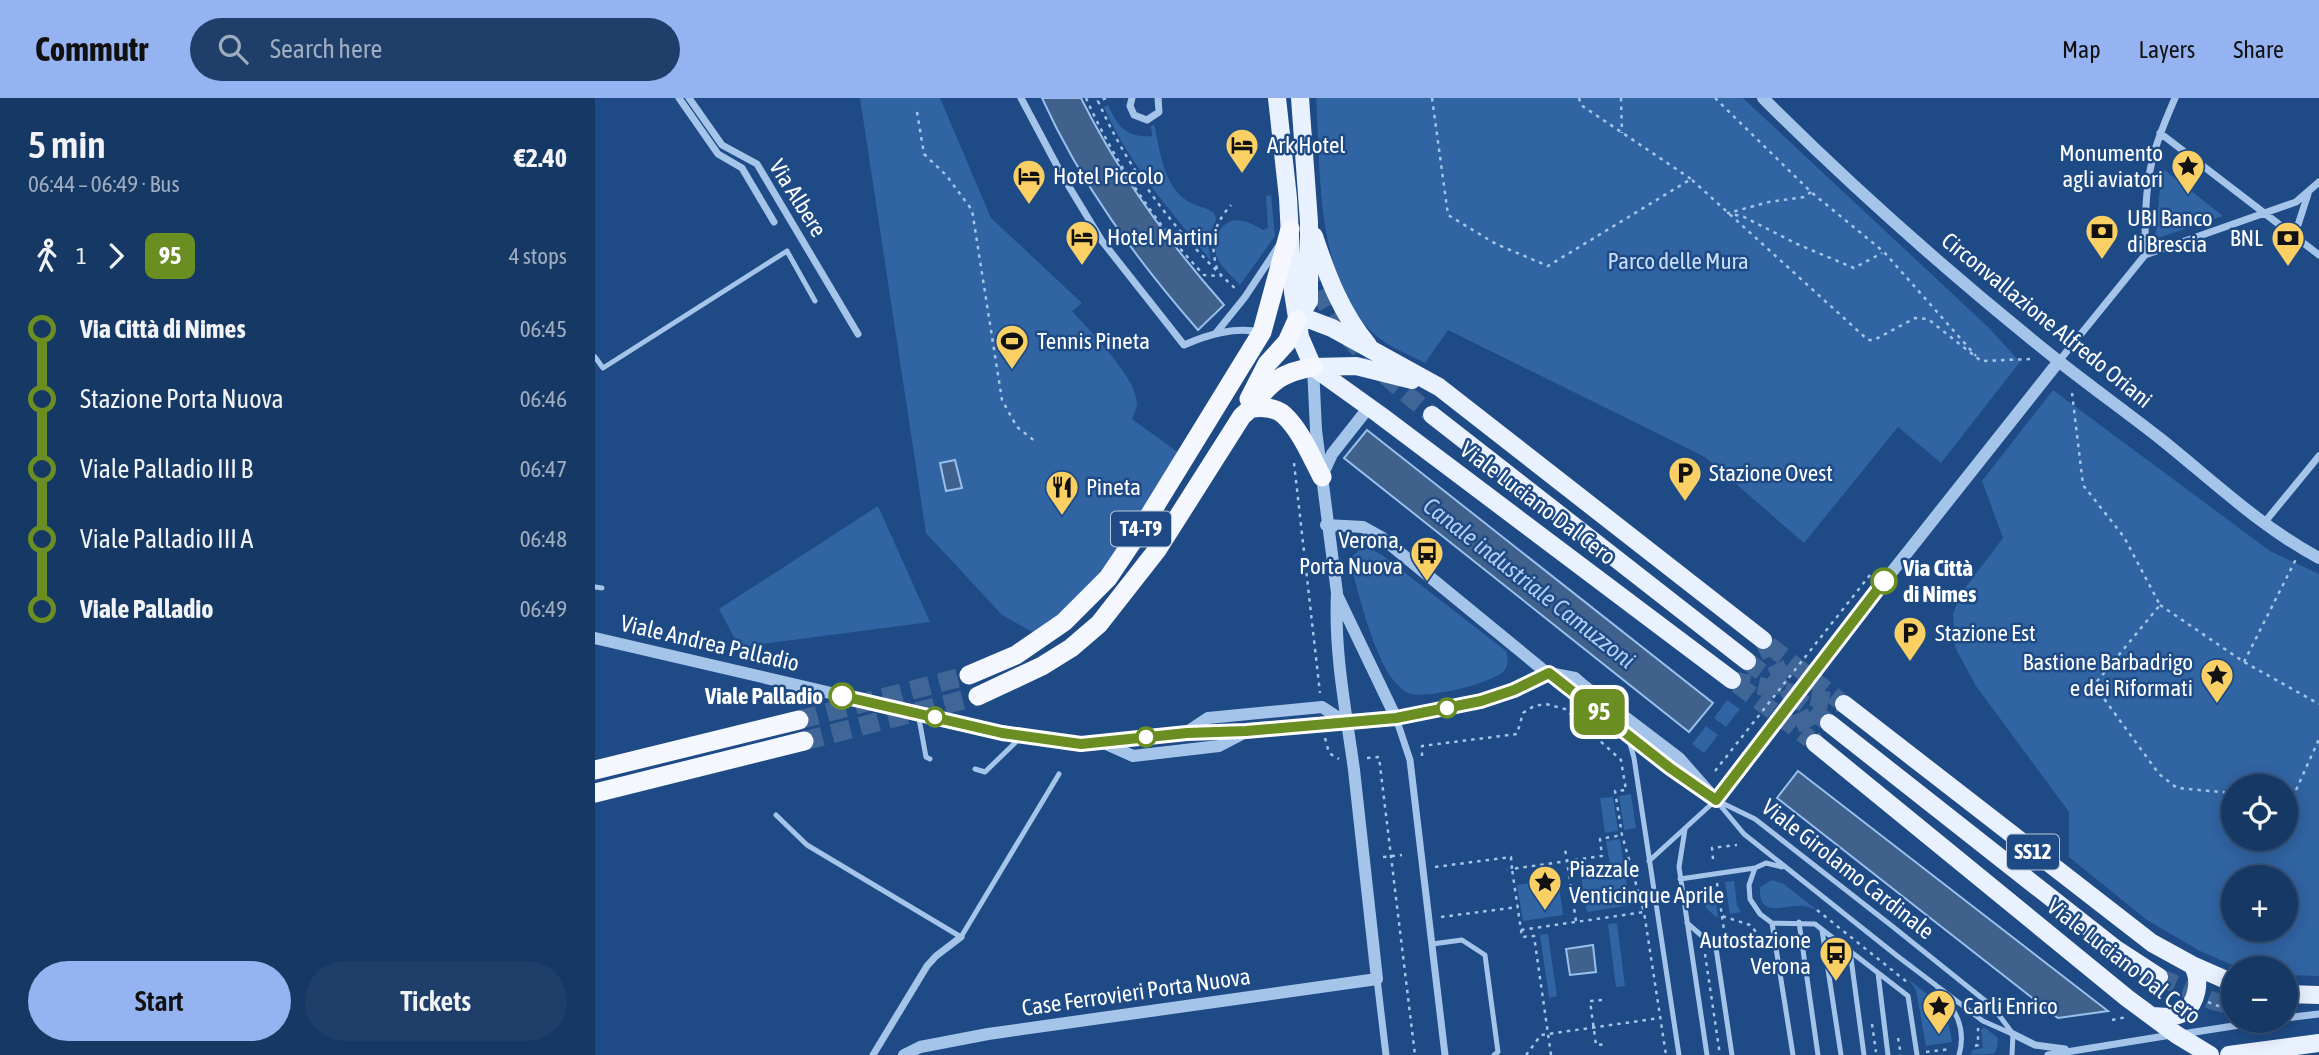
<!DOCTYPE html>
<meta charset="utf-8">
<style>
:root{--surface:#163864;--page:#1f3f6a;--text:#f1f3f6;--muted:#9eacbf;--line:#355278;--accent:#95b2f1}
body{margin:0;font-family:"Asap Condensed",sans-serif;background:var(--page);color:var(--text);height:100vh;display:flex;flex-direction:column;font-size:26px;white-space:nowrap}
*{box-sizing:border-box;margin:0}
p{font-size:23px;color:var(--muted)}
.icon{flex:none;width:38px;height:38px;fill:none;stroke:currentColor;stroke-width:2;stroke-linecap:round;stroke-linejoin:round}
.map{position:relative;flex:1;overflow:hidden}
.sheet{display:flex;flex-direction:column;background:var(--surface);width:595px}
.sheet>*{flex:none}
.badge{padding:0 14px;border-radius:10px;font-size:24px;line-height:46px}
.buttons{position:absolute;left:1626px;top:676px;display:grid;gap:14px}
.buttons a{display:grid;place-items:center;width:77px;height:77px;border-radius:50%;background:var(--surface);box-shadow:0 4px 18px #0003,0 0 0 2px var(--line);font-size:35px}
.map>.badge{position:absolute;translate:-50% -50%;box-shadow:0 0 0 4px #fff}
.legs{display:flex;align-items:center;gap:10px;height:77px;padding:0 28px;font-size:23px}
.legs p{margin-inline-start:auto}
.head{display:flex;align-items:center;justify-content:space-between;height:119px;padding:0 28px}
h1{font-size:38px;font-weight:600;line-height:52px}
.button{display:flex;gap:14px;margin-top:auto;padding:14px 28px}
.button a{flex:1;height:80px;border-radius:42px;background:var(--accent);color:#111;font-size:28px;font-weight:600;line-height:80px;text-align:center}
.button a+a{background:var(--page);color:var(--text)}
ul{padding:0 28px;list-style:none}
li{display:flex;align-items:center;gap:24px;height:70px;font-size:26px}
li i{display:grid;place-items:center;width:10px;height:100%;margin:0 9px;background:currentColor}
li i::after{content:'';width:18px;height:18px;margin:-9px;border:5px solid;border-radius:50%;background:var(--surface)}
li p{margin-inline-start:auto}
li:first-child i{background:linear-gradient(#0000 50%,currentColor 0)}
li:last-child i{background:linear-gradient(currentColor 50%,#0000 0)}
header{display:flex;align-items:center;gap:42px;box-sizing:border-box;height:98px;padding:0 35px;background:var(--accent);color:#111}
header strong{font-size:33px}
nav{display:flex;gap:38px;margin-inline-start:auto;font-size:24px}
.search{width:490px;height:63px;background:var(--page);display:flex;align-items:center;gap:18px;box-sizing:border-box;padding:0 24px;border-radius:38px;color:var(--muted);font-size:26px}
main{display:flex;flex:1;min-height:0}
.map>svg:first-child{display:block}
</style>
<header>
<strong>Commutr</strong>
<div class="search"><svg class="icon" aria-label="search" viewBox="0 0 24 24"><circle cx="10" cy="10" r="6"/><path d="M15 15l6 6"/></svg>Search here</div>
<nav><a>Map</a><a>Layers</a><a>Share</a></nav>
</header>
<main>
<section class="sheet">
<div class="head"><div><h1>5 min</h1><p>06:44 – 06:49 · Bus</p></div><b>€2.40</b></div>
<div class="legs"><svg class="icon" aria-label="walk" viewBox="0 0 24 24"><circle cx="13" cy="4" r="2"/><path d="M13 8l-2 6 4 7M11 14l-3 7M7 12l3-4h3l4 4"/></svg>1<svg class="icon" aria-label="forward" viewBox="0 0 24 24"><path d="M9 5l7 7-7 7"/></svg><b class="badge" style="background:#6b8e23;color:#fff">95</b><p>4 stops</p></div>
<ul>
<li><i style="color:#6b8e23"></i><b>Via Città di Nimes</b><p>06:45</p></li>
<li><i style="color:#6b8e23"></i><span>Stazione Porta Nuova</span><p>06:46</p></li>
<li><i style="color:#6b8e23"></i><span>Viale Palladio III B</span><p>06:47</p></li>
<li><i style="color:#6b8e23"></i><span>Viale Palladio III A</span><p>06:48</p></li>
<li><i style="color:#6b8e23"></i><b>Viale Palladio</b><p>06:49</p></li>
</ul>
<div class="button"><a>Start</a><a>Tickets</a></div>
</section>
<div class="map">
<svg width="1724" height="957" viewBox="0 0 1724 957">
<rect width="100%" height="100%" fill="#1e4a85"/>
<path fill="#3164a3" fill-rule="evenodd" d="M265 0H345L396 120 487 205 477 213C494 232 542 280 542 305 542 310 539 316 537 321L584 355 502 483 441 536 407 517 331 435Z
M721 0H1148L1393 229 1425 264 1346 365 1303 329 1209 445 1110 359 853 232 830 265C813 256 793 249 779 236 720 180 726 74 721 0Z
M513 7C523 29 532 40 557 38L556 28 559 26C565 52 568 86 591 102 600 109 612 108 620 116L621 122 612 141 616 163C577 114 534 67 509 9Z
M1567 70 1628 118 1560 141Z
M676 97 680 138 645 187C638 179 627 170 623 161 614 143 627 118 648 123 655 124 662 129 668 132L673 130 671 98Z
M1458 292 1675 453 1724 476V878L1691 877 1690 870H1644L1605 853 1552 822 1474 759V714L1381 588 1360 549 1358 515 1367 494 1408 440 1387 383ZM1638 688H1690V740H1638ZM1638 779H1690V831H1638Z
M283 408 335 524 144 549 124 511Z
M766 450 776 451 787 457 911 553C913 560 914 567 909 573 896 586 834 600 816 596 811 595 807 591 803 587 781 568 764 497 756 468L758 458Z
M1132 602 1145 611 1131 629 1119 620Z
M1111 628 1123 637 1109 655 1097 646Z
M1036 696 1041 730 1029 732 1024 698Z
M1018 699 1023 733 1010 735 1005 700Z
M1025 741 1035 807 992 814 986 778 1016 773 1011 743Z
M963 781 968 817 928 823 922 787Z
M1177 782 1189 786 1222 812C1218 811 1214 809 1210 808 1191 805 1163 823 1165 789Z
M1139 783 1142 807 1146 814 1135 816 1130 784Z
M1119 788 1123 820C1111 812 1096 795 1119 788Z
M1022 825 1030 888 1021 889 1013 826Z
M953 836 962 898 954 900 945 837Z
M1314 882C1339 901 1353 911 1357 944L1331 948 1321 892Z
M1389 929 1403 940 1402 950 1399 956 1376 957 1377 952 1388 950 1386 932Z"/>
<path fill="#40618c" stroke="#99bfec" stroke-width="2" d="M447 0H486C524 76 573 144 629 207L603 232C541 161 486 86 447 0Z
M772 332 1118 605 1094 634 749 360Z
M360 362 367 390 351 393 345 365Z
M1203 673 1513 913 1463 920 1182 700Z
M998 847 1001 874 975 877 971 851Z"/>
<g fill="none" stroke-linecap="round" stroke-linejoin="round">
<path stroke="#406597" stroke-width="18" stroke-dasharray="18 9" stroke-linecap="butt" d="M716 167C731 231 788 277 837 317
M1168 542 1220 645
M1174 547 1245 603
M1152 563 1234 625
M1137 582 1249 606
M1142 586 1215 641
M1564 879 1618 903 1638 908"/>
<path stroke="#406597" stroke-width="19" stroke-dasharray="19 10" stroke-linecap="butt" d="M204 622 374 577
M209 643 383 598"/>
<path stroke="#a5c4ea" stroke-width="2.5" stroke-dasharray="3.5 5" stroke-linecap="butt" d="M491 0C519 63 561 127 609 177L626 178
M511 0 503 3C535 76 585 140 643 193
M837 0 853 117 901 146 953 168 1096 81 1273 242H1279L1320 220 1333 221 1386 263 1436 261
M984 0 986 7 1096 81
M1026 0 1027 35
M1120 0 1216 94 1289 154 1381 258
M322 14 329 56 351 77 377 112 407 302 422 329 441 344
M1216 94 1209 99 1174 104 1133 115 1149 119 1202 146 1259 170 1287 155
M622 171C615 144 617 129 636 107
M1477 295 1488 387 1529 439 1565 507 1499 587 1564 676 1582 690 1638 695
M699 365 725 595
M1565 507 1649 564 1724 606
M1649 564 1701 461
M730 640 734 655 744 661
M827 658V648L922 636 928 615 939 608 951 606 970 611 1026 662 1031 692 1020 693 1027 737 1049 814
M772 660 784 659 820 957
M1120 673 1275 477
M1690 700 1697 701 1724 641
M788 759 807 757
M1118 761 1117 750 1142 747
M840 769 916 759 917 771 912 772
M1122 785 1127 818 1155 827 1169 843
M1222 812 1312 884
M1127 818 1131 846
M846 819 923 809
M981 823 972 763 1007 758 1005 741 1027 737
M926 832 1049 814 1071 957
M1110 856 1125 957
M1007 902 995 903 1001 947 1012 946
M1613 904 1623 908 1638 906
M1517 922 1532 919
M1277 926 1281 954
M1303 940 1306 957
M1380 948 1383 947V930
M1331 954 1356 951
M931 957 946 937 1065 920
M956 957 939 838 927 839 917 771 972 763 970 751"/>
<path stroke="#a5c4ea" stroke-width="5" d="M0 259 8 270 192 153 220 203
M0 489 7 490
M323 615 331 659 335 661
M1034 642 1039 660 1084 957
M380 671 390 674 426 639
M1123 703 1160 721 1297 828 1398 909 1418 936
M1124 706 1149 736 1301 857 1388 923 1415 935
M181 717 212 747 366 839 464 676
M1090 731 1084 769 1112 957
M1054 763 1121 702
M1187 769 1171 765 1160 770 1154 787 1155 801 1165 816 1177 825 1220 826 1313 898 1322 957
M1085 781 1160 770
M1204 824 1223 957
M1092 825 1121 850 1137 957
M1177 825 1198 957
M1227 832 1246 957
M837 846 867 842 890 857 903 954 899 957
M1255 853 1269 957
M1283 875 1293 957
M1343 891C1360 911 1372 930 1364 957
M1417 957 1418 936"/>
<path stroke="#a5c4ea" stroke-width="7" d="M84 0 123 56 147 70 179 124
M94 0 127 47 162 66 263 236
M426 0 467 77 507 143 589 247C614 236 639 229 666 234
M537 0 535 8 539 17 552 22 564 14 563 0
M1565 35 1724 157
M1705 141 1702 130 1713 96
M1550 157 1701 104 1724 84
M1550 157C1550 126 1550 93 1557 63 1562 41 1571 21 1580 0
M621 235 650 199 683 149
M1464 263 1550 157
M1669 425 1724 358
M801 620 815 662 850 957
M782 881 791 957
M1690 920 1724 916
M1418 936 1440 947 1470 951
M1587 936 1677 922
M278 957 332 868 341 858 366 839
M1453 957 1576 937"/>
<path stroke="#a5c4ea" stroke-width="12" d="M1168 0C1262 94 1362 182 1466 265 1499 291 1534 316 1567 342 1618 383 1666 429 1724 460
M727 378 737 356 774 309
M731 427 768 429 786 439 969 589 1100 687
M743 499 801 620
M0 540 407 635 479 646 592 635 651 633 801 620 886 602 919 592 954 575 980 580 988 587 1084 660 1121 702
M592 634 613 620 727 609 750 624
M509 645 538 658 624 648 649 635
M1121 702 1300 470 1464 263
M309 957 325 949 393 936 782 881C774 811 767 741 759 672 751 613 739 555 742 495L721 332 718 269"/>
<path stroke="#e9f1fe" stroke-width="18" d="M682 0 693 100 698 194 705 239 718 269 785 317 1137 582
M719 138C732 177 746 215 773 247
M702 222H716L737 230 844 289 1168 542
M702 222 714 203V124L705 0
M718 269 761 268 817 282
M837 317 1152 563
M1249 606 1557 845 1597 867 1638 885
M1234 625 1521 851 1564 879
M1220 645 1532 900 1582 937 1615 957
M1690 896 1724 897
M1558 918C1567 919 1578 920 1586 916 1602 907 1607 882 1597 867
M1634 957 1724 945"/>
<path stroke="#f4f8fe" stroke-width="19" d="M654 301 672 266 692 244 702 222
M658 310C668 309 681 310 689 317 706 333 716 358 727 379
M374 577 421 557 469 524 513 480 546 431 667 234 695 131
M383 598 447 568 476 550 504 526 562 452 647 318C659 309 665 296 677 286 689 275 703 272 718 269
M0 672 204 622
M0 695 209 643"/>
</g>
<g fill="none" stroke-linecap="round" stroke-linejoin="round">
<defs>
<path id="line-1" d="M247 598 407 635 486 646 592 635 651 633 801 620 886 603 919 592 954 575 1075 670 1121 702 1289 483"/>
</defs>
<use href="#line-1" stroke="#fff" stroke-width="16"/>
<use href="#line-1" stroke="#6b8e23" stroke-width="10"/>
</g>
<defs>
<symbol id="hotel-pin" viewBox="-11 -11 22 30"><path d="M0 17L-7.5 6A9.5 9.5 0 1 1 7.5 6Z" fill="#facf64" stroke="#1e4a85"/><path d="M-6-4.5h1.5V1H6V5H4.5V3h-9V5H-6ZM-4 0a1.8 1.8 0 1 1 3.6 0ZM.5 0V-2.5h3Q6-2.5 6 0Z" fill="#111"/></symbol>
<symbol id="sight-pin" viewBox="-11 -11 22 30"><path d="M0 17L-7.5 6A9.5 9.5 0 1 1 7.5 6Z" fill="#facf64" stroke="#1e4a85"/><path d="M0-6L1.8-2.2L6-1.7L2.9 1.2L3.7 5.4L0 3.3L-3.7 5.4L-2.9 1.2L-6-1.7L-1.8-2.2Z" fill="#111"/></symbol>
<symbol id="bank-pin" viewBox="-11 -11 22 30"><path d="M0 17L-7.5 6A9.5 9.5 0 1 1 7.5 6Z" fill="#facf64" stroke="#1e4a85"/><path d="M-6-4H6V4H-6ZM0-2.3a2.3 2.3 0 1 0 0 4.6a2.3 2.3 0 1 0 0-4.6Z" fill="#111"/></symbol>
<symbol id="stadium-pin" viewBox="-11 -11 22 30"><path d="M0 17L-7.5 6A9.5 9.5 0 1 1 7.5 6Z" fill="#facf64" stroke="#1e4a85"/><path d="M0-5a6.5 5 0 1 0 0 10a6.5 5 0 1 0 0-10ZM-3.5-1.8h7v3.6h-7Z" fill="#111"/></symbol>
<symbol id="parking-pin" viewBox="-11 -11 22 30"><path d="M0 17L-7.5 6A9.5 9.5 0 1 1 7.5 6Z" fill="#facf64" stroke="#1e4a85"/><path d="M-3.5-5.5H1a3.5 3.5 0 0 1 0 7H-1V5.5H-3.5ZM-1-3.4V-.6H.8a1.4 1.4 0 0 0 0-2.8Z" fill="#111"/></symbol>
<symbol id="restaurant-pin" viewBox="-11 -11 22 30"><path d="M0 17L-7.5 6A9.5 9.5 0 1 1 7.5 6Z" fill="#facf64" stroke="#1e4a85"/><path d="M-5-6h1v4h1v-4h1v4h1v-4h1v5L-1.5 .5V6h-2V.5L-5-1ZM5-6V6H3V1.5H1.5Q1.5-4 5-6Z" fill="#111"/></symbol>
<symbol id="bus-pin" viewBox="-11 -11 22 30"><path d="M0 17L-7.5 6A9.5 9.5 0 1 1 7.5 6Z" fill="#facf64" stroke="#1e4a85"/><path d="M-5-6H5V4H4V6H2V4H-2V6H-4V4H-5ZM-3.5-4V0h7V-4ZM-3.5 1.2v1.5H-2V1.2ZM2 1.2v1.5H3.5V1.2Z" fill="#111"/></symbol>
</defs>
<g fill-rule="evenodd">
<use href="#hotel-pin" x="628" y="28" width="38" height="52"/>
<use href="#sight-pin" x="1574" y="49" width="38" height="52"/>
<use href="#hotel-pin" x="415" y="59" width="38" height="52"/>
<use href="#bank-pin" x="1488" y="114" width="38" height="52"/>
<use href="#hotel-pin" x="468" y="120" width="38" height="52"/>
<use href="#bank-pin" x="1674" y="121" width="38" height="52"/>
<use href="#stadium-pin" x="398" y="224" width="38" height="52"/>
<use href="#parking-pin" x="1071" y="356" width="38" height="52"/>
<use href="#restaurant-pin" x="448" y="370" width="38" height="52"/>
<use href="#bus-pin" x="813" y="436" width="38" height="52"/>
<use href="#parking-pin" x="1296" y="516" width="38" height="52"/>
<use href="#sight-pin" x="1603" y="558" width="38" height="52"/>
<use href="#sight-pin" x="931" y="765" width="38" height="52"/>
<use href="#bus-pin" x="1222" y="836" width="38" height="52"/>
<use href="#sight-pin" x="1325" y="889" width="38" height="52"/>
</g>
<g fill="#fff" stroke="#6b8e23" stroke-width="3.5">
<circle cx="1289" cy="483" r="12"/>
<circle cx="247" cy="598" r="12"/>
<circle cx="852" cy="610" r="9"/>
<circle cx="340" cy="619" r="9"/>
<circle cx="551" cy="639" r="9"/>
</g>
<g text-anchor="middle" stroke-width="5" stroke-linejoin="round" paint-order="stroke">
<g fill="#1e4a85" stroke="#bcc9da" stroke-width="2">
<rect x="516" y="413.5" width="60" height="35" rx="5"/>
<rect x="1412" y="736.5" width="52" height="35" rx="5"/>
</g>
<g font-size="21" font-weight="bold" fill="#fff">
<text x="546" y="438">T4-T9</text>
<text x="1438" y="761">SS12</text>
</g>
<g font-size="23" fill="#fff" stroke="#1e4a85" text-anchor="start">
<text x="672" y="55">Ark Hotel</text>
<text x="1568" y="63" text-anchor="end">Monumento<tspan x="1568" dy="26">agli aviatori</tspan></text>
<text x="458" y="86">Hotel Piccolo</text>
<text x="1532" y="128">UBI Banco<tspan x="1532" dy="26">di Brescia</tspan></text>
<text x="512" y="147">Hotel Martini</text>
<text x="1668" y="148" text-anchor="end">BNL</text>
<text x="442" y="251">Tennis Pineta</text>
<text x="1114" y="383">Stazione Ovest</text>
<text x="491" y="397">Pineta</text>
<text x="808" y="450" text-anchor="end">Verona,<tspan x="808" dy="26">Porta Nuova</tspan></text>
<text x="1340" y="543">Stazione Est</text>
<text x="1598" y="572" text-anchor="end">Bastione Barbadrigo<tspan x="1598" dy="26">e dei Riformati</tspan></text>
<text x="974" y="779">Piazzale<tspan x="974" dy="26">Venticinque Aprile</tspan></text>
<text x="1216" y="850" text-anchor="end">Autostazione<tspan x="1216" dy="26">Verona</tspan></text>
<text x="1368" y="916">Carli Enrico</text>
</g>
<g font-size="23" fill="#fff" stroke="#1e4a85">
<text transform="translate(203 100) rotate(58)" y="8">Via Albere</text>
<text transform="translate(1452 222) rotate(39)" y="8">Circonvallazione Alfredo Oriani</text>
<text transform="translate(943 405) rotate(37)" y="8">Viale Luciano Dal Cero</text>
<text transform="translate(115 545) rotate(13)" y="8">Viale Andrea Palladio</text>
<text transform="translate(1253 771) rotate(38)" y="8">Viale Girolamo Cardinale</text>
<text transform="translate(1529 863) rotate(38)" y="8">Viale Luciano Dal Cero</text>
<text transform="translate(541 894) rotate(-8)" y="8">Case Ferrovieri Porta Nuova</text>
</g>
<g font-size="23" fill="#cadef8" stroke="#1e4a85">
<text x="1083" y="171">Parco delle Mura</text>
</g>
<g font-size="23" font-weight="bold" fill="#fff" stroke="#1e4a85" text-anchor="start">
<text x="1308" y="478">Via Città<tspan x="1308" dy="26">di Nimes</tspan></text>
<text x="228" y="606" text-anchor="end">Viale Palladio</text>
</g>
<g font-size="24" font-style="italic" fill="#b1cef2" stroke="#1e4a85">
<text transform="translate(934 485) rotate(38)" y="8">Canale industriale Camuzzoni</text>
</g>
</g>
</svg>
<div class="buttons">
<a><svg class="icon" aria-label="locate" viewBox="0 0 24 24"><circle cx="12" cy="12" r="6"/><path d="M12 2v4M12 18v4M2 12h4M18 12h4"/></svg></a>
<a>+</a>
<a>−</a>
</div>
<b class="badge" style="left:1004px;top:614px;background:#6b8e23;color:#fff">95</b>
</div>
</main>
